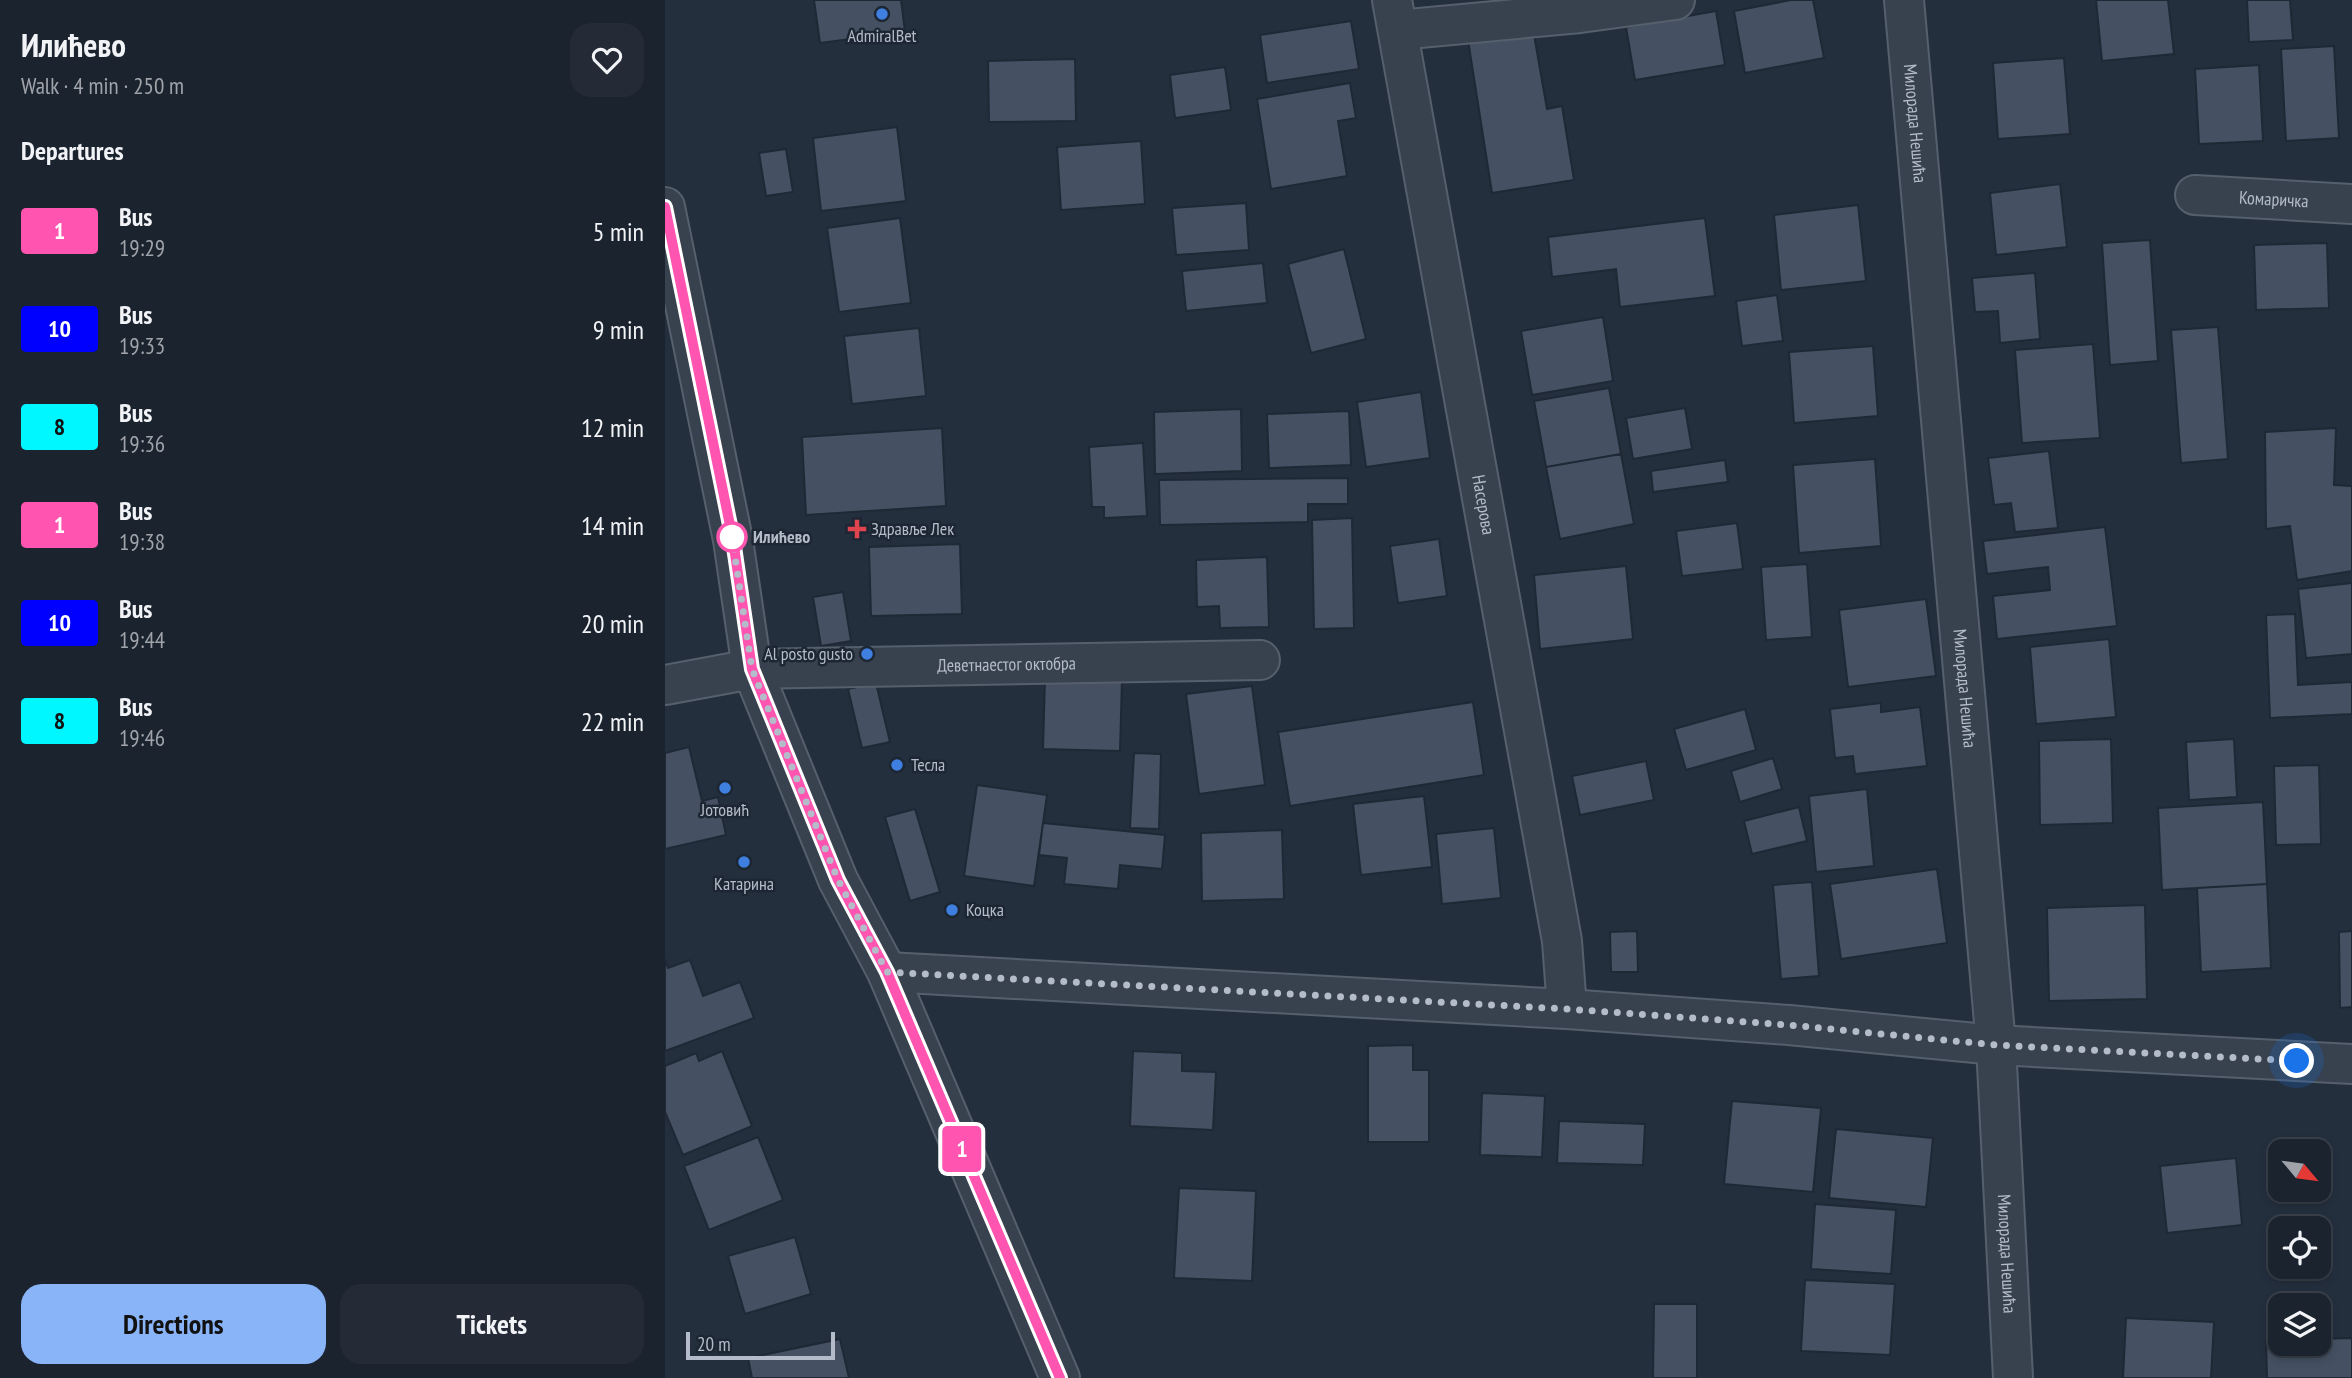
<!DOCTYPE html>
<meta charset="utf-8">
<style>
:root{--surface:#1b232e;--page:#242b36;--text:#f1f3f6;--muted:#a0a4aa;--line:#39404a;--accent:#8ab4f8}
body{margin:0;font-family:"PT Sans Narrow",sans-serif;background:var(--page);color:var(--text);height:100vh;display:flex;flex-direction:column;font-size:26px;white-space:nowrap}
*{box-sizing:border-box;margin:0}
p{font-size:23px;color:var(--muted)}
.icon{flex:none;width:38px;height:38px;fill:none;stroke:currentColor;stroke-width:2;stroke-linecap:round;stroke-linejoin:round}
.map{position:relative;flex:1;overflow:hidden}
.drawer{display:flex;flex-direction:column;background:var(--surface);width:665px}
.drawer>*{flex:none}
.badge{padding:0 14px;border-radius:5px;font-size:24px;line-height:46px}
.needle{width:46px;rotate:119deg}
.fabs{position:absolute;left:1603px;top:1139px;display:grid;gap:14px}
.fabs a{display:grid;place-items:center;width:63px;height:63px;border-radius:14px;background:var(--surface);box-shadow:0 4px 10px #0003,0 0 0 2px var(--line);font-size:35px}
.scale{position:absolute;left:21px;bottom:18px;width:149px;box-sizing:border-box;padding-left:7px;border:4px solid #b4bcc9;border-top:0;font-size:19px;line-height:24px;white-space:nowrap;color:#b4bcc9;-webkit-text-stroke:5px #1d2633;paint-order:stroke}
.you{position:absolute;width:35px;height:35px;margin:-18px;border:5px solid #fff;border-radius:50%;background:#1a73e8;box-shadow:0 0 0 10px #1a73e833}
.map>.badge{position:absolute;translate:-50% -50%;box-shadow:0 0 0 4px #fff}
h2{padding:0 21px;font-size:26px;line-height:63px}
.round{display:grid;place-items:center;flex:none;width:74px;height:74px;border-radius:21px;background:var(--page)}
.head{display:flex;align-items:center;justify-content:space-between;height:119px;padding:0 21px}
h1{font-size:33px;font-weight:700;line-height:52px}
.primary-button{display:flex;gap:14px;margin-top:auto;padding:14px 21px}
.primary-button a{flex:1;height:80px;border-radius:21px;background:var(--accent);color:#111;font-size:28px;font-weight:700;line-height:80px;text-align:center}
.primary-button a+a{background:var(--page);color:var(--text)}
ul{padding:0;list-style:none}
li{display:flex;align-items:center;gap:21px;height:98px;padding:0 21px}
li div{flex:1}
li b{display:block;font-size:26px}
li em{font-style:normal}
li .badge{min-width:77px;font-weight:700;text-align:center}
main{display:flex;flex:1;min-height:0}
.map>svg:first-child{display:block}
</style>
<main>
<section class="drawer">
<div class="head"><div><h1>Илићево</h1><p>Walk · 4 min · 250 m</p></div><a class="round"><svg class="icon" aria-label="heart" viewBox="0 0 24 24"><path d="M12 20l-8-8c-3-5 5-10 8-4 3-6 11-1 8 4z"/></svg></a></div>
<h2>Departures</h2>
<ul>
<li><span class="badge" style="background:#ff54af;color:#fff">1</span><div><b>Bus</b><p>19:29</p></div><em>5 min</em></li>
<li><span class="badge" style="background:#00f;color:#fff">10</span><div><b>Bus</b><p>19:33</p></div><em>9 min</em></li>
<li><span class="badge" style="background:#00f7ff;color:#111">8</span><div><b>Bus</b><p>19:36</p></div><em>12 min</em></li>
<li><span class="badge" style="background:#ff54af;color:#fff">1</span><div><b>Bus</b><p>19:38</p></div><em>14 min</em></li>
<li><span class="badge" style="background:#00f;color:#fff">10</span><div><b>Bus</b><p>19:44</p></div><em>20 min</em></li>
<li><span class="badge" style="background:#00f7ff;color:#111">8</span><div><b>Bus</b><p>19:46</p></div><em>22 min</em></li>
</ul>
<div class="primary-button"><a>Directions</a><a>Tickets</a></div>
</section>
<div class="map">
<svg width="1687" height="1378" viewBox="0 0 1687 1378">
<rect width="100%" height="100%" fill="#242f3e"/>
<path fill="#455162" stroke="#1f2835" stroke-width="2" d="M149 0H236L240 32 155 43Z
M1126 0H1148L1159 58 1080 73 1069 11Z
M1431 0H1503L1509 54 1437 61Z
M1582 0H1625L1628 40 1584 42Z
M1051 11 1060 65 970 80 961 27Z
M686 21 694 69 602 83 595 35Z
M868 29 882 109 897 106 909 180 827 193 803 40Z
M1669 46 1674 138 1621 141 1616 49Z
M1399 58 1405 134 1333 139 1328 63Z
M410 59 411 121 324 122 323 61Z
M1594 65 1598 141 1534 144 1530 69Z
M560 67 566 110 510 118 505 75Z
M685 83 691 118 673 121 682 176 606 189 592 99Z
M232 127 241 201 156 211 148 138Z
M476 141 480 204 396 210 392 147Z
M121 149 128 192 101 196 94 153Z
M1395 184 1402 247 1331 255 1325 193Z
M581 203 584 250 511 255 507 208Z
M1193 205 1201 281 1116 290 1109 215Z
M235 218 246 303 174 312 162 228Z
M1040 218 1050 296 955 307 951 269 887 277 883 237Z
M1485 240 1493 361 1445 365 1437 243Z
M1662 243 1664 308 1591 310 1589 245Z
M679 249 701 339 646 353 623 264Z
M598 263 602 303 521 311 517 271Z
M1370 273 1375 339 1335 343 1333 311 1310 312 1307 278Z
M1112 295 1118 341 1077 346 1071 301Z
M938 317 948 381 867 395 856 331Z
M1553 327 1563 459 1516 463 1506 330Z
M254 328 261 396 187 404 179 336Z
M1428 344 1435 438 1357 443 1350 350Z
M1208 346 1213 416 1129 423 1124 352Z
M944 388 956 454 881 467 869 401Z
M756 392 765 458 701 467 692 402Z
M1020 408 1027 449 968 459 961 418Z
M576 409 577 471 490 474 489 412Z
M684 411 686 465 604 468 602 414Z
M277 428 281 506 141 515 137 437Z
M1671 428 1669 485 1687 486V571L1632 580 1625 526 1601 529 1600 432Z
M478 443 482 516 439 518V507H427L424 447Z
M1384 451 1393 528 1350 532 1346 503 1329 505 1323 458Z
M956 454 969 524 895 539 881 467Z
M1210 459 1216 546 1134 553 1128 465Z
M1060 460 1063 482 988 492 986 471Z
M683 478V504H643V522L495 525 494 480Z
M687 518 689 628 649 629 647 520Z
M1072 523 1078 569 1017 576 1011 531Z
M1440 527 1452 626 1332 639 1328 596 1385 590 1383 567 1322 574 1318 541Z
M774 539 782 596 733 603 725 546Z
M295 544 297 614 206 616 204 547Z
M602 557 604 627 555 628 554 606 532 607 531 560Z
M1142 564 1147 637 1101 640 1096 567Z
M961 566 968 639 875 649 869 575Z
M1687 583V654L1641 658 1633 589Z
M178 592 186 641 156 646 148 597Z
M1261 599 1271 676 1183 687 1174 610Z
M1630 614 1633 685 1687 682V714L1605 718 1601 615Z
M1444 639 1451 717 1371 724 1365 647Z
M380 678 457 680 455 751 378 749Z
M211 683 225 742 197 748 183 689Z
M587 686 600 785 534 794 521 694Z
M808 702 819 775 625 806 613 732Z
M1216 703V712L1255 707 1262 766 1190 774 1188 756 1170 758 1165 709Z
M1080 709 1091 750 1021 770 1009 729Z
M1446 739 1448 823 1375 825 1374 741Z
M1569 739 1572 797 1524 800 1521 742Z
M24 747 37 801 53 797 61 835 0 849V753Z
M469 753 496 754 494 829 465 828Z
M1108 758 1117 789 1075 802 1066 771Z
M981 761 989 800 915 815 907 776Z
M1654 765 1656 844 1611 845 1609 766Z
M312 785 382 795 369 886 299 876Z
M1202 789 1209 866 1151 872 1144 796Z
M759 796 767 867 696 875 688 804Z
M1598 802 1602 884 1497 890 1493 808Z
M1134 807 1142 841 1087 854 1079 821Z
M250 809 275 892 245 901 220 817Z
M378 823 500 835 497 869 455 865 453 889 399 884 402 858 374 855Z
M829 828 836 898 777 904 771 834Z
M617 830 619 899 537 901 536 833Z
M1272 869 1282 943 1176 959 1165 884Z
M1147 882 1154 976 1116 979 1108 885Z
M1602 884 1606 968 1536 972 1532 888Z
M1480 905 1482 999 1384 1001 1382 908Z
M972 931 973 972H946L945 932Z
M1687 931V1007L1675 1008 1674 932Z
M0 959 3 968 25 960 38 996 75 982 89 1018 0 1051Z
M748 1045V1070H764V1142H703V1046Z
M57 1051 87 1126 18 1155 0 1112V1066L31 1053 34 1061Z
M468 1051 517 1053V1071L551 1072 548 1130 465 1126Z
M817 1093 880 1096 877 1157 815 1155Z
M1067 1101 1156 1108 1148 1192 1059 1184Z
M894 1121 980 1124 978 1165 892 1163Z
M1171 1129 1268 1138 1261 1207 1164 1198Z
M93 1137 118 1200 44 1230 19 1166Z
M1571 1158 1577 1225 1502 1233 1495 1166Z
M514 1188 591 1191 587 1281 509 1278Z
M1150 1204 1231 1210 1226 1274 1146 1269Z
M130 1237 146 1294 80 1314 63 1256Z
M1140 1280 1230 1284 1225 1355 1136 1351Z
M989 1304H1032V1378H988Z
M1461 1318 1549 1322 1546 1378H1458Z
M1687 1338V1378H1602L1601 1340H1615V1344H1654V1339Z
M175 1339 184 1378H87L83 1358Z"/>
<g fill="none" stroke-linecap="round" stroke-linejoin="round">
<defs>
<g id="minor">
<path id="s1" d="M727 0 897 941 902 1009"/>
<path id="s2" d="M1239 0 1331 1045 1348 1378"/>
<path d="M733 30 915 13 1010 0"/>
<path id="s3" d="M1530 195 1687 204"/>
<path d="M0 207 68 540 87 669 173 880 222 972 395 1378"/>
<path id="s4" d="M0 685 87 669 595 660"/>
<path d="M222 972 902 1009 1124 1025 1331 1045 1687 1064"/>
</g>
</defs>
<use href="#minor" stroke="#565f6c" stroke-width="42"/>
<use href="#minor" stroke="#38414e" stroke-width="38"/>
</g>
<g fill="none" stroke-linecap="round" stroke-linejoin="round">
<defs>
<path id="line" d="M0 207 68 540 87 669 173 880 222 972 395 1378"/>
</defs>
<use href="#line" stroke="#fff" stroke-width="16"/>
<use href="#line" stroke="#ff54af" stroke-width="10"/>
<path stroke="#b4bcc9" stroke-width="7" stroke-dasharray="0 12.6" d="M67 537 87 669 173 880 222 972 902 1009 1124 1025 1331 1045 1632 1061"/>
</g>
<g fill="#3f7fe0" stroke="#1d2633" stroke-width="2.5">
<circle cx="217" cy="14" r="7"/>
<circle cx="202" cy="654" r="7"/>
<circle cx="232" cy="765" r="7"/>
<circle cx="60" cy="788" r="7"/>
<circle cx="79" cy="862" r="7"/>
<circle cx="287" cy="910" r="7"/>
</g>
<path fill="#e0444e" stroke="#1d2633" stroke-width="2.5" d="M188.5 518.5h7v7h7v7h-7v7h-7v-7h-7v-7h7z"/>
<circle fill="#fff" stroke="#ff54af" stroke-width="3.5" cx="67" cy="537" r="14"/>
<g text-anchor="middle" stroke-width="5" stroke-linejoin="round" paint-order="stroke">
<g font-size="18" fill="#b4bcc9" stroke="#1d2633">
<text x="217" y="42">AdmiralBet</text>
<text x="206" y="535" text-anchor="start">Здравље Лек</text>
<text x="188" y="660" text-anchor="end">Al posto gusto</text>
<text x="246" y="771" text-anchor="start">Тесла</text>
<text x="60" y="816">Јотовић</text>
<text x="79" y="890">Катарина</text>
<text x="301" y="916" text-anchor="start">Коцка</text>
</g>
<g font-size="18" fill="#b4bcc9" stroke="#1d2633">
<text dy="6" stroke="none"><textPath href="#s2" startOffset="124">Милорада Нешића</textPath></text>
<text dy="6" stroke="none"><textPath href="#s3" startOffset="79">Комаричка</textPath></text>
<text dy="6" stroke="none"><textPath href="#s1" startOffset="513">Насерова</textPath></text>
<text dy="6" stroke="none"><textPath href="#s4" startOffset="343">Деветнаестог октобра</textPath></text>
<text dy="6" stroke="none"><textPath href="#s2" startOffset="691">Милорада Нешића</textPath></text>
<text dy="6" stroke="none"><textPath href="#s2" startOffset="1258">Милорада Нешића</textPath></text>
</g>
<g font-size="18" font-weight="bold" fill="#b4bcc9" stroke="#1d2633" text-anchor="start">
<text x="88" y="543">Илићево</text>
</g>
</g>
</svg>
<div class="fabs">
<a><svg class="needle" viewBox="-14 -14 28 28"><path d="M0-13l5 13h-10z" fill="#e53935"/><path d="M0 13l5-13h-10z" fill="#a0a4aa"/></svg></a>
<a><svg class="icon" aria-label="locate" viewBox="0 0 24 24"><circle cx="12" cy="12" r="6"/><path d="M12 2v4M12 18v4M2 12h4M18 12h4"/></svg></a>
<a><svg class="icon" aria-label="layers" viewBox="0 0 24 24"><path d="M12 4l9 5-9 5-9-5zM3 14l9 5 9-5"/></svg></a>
</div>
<div class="scale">20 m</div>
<div class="you" style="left:1632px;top:1061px"></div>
<b class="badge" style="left:297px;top:1149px;background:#ff54af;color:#fff">1</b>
</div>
</main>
